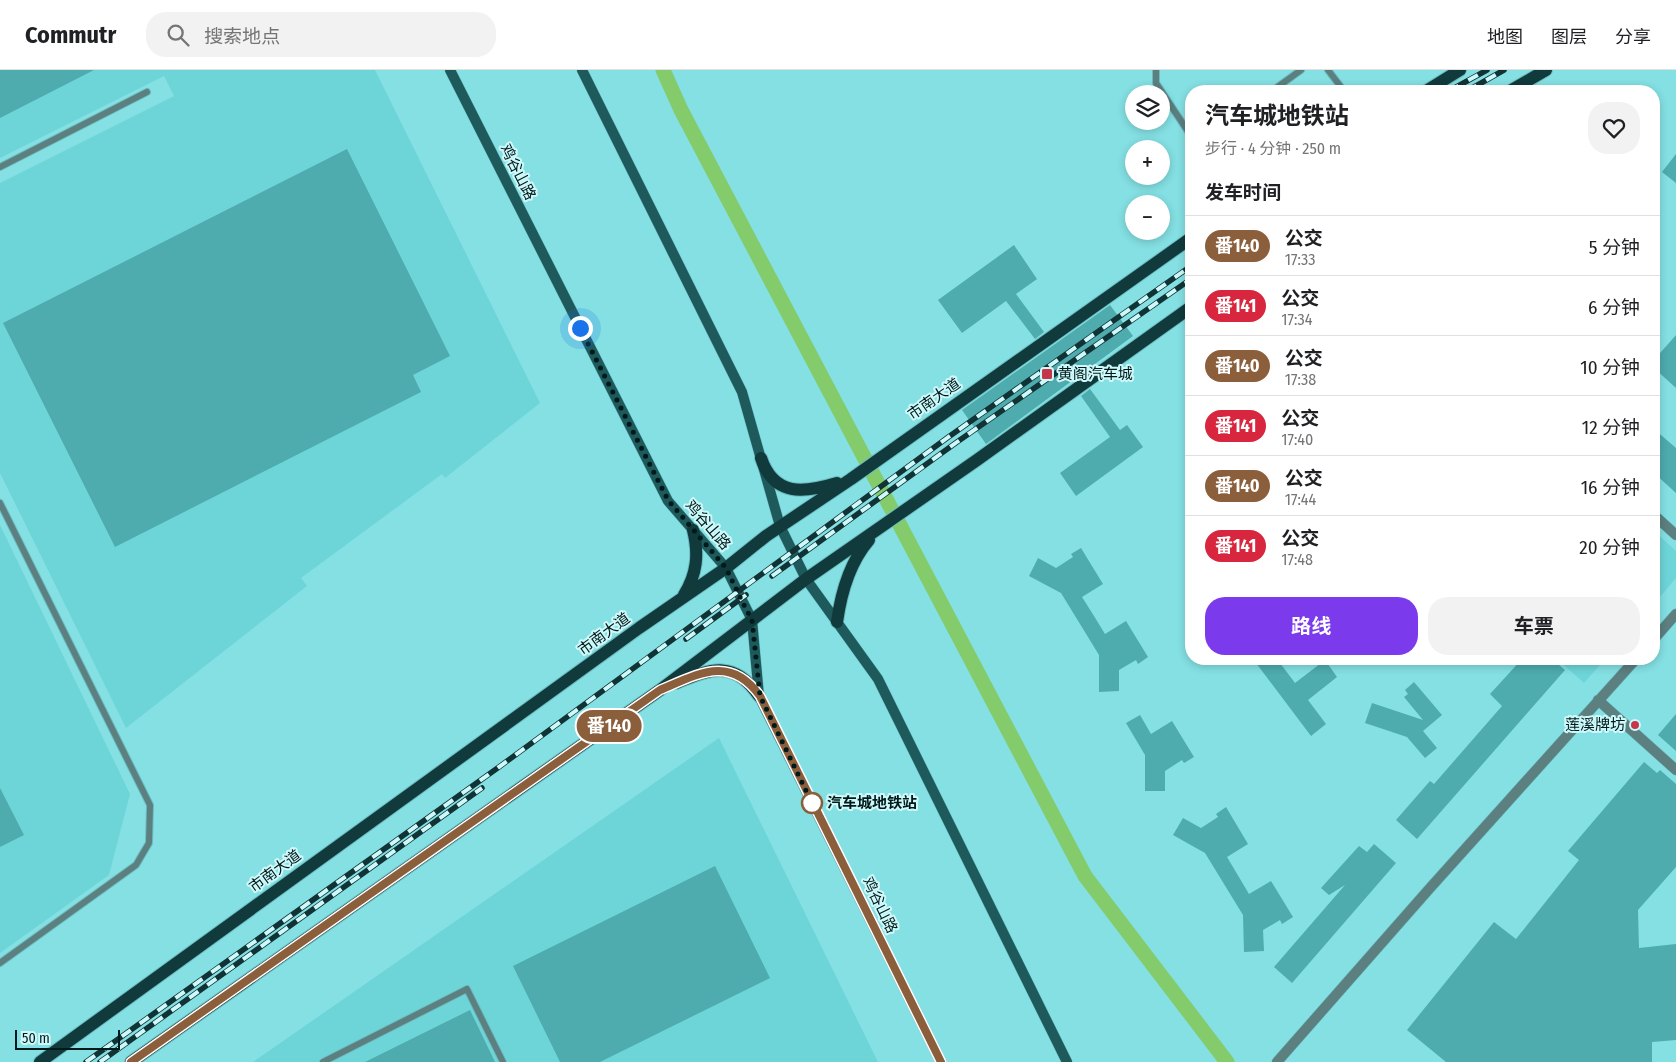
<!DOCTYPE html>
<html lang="zh">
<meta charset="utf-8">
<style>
:root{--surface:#fff;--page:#f2f2f2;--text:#202124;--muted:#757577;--line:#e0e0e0;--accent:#7c3aed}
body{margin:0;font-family:"Fira Sans Condensed","Noto Sans SC",sans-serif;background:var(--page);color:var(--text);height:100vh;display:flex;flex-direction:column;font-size:19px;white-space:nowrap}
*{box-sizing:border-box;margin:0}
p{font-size:16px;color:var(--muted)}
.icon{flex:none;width:28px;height:28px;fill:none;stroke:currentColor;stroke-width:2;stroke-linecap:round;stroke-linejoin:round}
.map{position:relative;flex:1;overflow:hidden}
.drawer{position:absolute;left:1185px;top:15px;width:475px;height:580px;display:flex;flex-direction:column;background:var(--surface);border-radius:20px;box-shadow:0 2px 8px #0003}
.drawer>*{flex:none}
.badge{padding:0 10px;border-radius:16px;font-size:18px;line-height:32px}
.fabs{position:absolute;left:1125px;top:15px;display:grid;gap:10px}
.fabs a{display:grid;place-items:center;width:45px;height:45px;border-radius:50%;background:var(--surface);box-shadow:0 2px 8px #0003;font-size:25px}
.scale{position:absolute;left:15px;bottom:12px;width:105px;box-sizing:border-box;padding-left:5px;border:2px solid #00191a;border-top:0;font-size:14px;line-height:18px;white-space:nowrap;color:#00191a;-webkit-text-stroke:4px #cef8f9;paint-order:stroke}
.you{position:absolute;width:25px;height:25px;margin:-12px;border:4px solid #fff;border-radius:50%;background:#1a73e8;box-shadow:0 0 0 8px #1a73e833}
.map>.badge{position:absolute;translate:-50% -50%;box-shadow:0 0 0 2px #fff}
h2{padding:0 20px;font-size:19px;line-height:45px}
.round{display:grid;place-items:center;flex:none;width:52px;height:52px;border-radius:20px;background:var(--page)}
.headline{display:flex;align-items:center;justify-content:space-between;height:85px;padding:0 20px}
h1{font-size:24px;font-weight:700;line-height:38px}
.primary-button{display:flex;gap:10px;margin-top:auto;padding:10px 20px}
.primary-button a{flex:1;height:58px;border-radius:20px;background:var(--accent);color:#fff;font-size:20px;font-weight:700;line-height:58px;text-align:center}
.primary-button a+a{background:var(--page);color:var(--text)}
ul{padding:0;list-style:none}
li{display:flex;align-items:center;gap:15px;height:60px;padding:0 20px;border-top:1px solid var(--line)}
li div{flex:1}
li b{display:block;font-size:19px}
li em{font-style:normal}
li .badge{min-width:55px;font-weight:700;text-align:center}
header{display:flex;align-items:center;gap:30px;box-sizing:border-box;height:70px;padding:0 25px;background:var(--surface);border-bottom:1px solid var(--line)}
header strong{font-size:24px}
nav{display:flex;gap:28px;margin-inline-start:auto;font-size:18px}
.search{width:350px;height:45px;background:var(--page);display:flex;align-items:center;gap:12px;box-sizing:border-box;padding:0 18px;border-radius:20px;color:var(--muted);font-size:19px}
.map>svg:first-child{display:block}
</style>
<header>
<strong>Commutr</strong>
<div class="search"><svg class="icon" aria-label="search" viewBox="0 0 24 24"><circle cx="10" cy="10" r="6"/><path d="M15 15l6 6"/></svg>搜索地点</div>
<nav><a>地图</a><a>图层</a><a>分享</a></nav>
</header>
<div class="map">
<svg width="1676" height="992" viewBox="0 0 1676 992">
<rect width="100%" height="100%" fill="#84e0e3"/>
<path fill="#6dd5d8" d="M0 0H375L540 333 445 408 442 404 301 508 307 516 126 658 0 403V113L174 26 164 6 0 88Z
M0 455 130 724 109 805 0 883Z
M1654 461 1676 481V508L1654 534Z
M1557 589H1605L1584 613Z
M719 668 878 992H253Z"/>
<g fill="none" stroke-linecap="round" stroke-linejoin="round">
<path stroke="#84cb6c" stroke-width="15" d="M663 0 681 40 1085 806 1227 992"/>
</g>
<path fill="#4eabae" d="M0 0H94L0 48Z
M347 79 450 286 413 305 421 322 115 477 3 253Z
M1676 84V113L1662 102Z
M1014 175 1037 209 1016 224 1044 262 1035 269 1006 231 962 263 938 230Z
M1110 235 1133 266 986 374 962 340Z
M1676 265V318L1654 298V290Z
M1090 319 1120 360 1127 355 1143 377 1076 426 1060 403 1110 367 1081 326Z
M1654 359 1676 378V423L1654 403Z
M1081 478 1103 514 1082 527 1094 546 1105 564 1126 551 1148 587 1138 594 1136 590 1119 600V621L1099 622V585L1061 523 1029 506 1038 488 1056 498 1073 487 1071 484Z
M1253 589H1277L1295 613 1325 590 1337 607 1308 630 1326 654 1311 666Z
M1522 589H1552L1565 600 1417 769 1396 750 1430 711 1434 714 1502 636 1490 624Z
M1414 612 1442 645 1423 661 1437 678 1425 688 1407 667 1365 653 1372 633 1423 650 1404 627 1408 624 1405 620Z
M1676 644V681L1658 665Z
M1140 645 1151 664 1172 651 1194 687 1184 693 1182 690 1165 701V721H1145V685L1126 653Z
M1644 692 1657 703 1660 700 1676 714V797L1638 840 1639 878 1676 874V970L1652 972V992H1446L1407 960 1494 852 1516 869 1579 790 1568 781Z
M0 718 24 765 0 777Z
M1226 737 1248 774 1227 787 1249 824 1271 811 1293 847 1282 854 1280 850 1263 860 1264 881 1244 882 1243 845 1205 783 1173 765 1183 748 1201 758 1218 747 1216 744Z
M1374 774 1396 793 1292 913 1274 897 1345 815 1329 825 1321 818 1359 776 1367 782Z
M715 796 770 908 600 992H560L513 896Z
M470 940 495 992H365Z"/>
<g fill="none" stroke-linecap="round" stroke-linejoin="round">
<defs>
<path id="lane" d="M1156 0V13L1191 66
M1328 0 1344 21
M1272 21 1301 0
M0 97 147 22
M0 433 150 735 149 773 136 795 0 893
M323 992 467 919 503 992"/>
<path id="street" d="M1654 445 1676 465
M1654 569 1676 544
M1598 630 1676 700
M1277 992 1430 818 1636 589"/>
<path id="secondary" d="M450 0 668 431 726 498 752 550 759 626 941 992
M582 0 742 322 780 456 806 509 878 609 1067 992"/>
<path id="primary" d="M1426 21 1460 0
M1510 21 1546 0
M761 388C774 427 804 423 837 413
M684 525C697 504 699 484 693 460
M837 552C841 523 850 492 869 470
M676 613C711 599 734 589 759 626
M40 992 639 558 726 498 766 466 851 409 1191 168
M131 992 660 620 806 509 977 390 1191 237"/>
</defs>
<use href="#lane" stroke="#6cbcbf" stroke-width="8"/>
<use href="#street" stroke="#6cbcbf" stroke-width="11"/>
<use href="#secondary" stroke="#6cbcbf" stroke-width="11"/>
<use href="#primary" stroke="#6cbcbf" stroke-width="14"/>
<use href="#lane" stroke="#5c7f80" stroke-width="6"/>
<use href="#street" stroke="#5c7f80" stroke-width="10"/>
<use href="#secondary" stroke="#1e595b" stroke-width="10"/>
<use href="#primary" stroke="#113a3c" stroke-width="12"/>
<defs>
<path id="rail" d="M1449 21 1487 0
M1467 21 1504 0
M772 506 957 372 1191 209
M686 569 746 525
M86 992 499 697 947 368 1191 196
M100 992 482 718"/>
</defs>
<use href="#rail" stroke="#123335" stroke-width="5.5"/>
<use href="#rail" stroke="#cef8f9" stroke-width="4" stroke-dasharray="11" stroke-linecap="butt"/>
</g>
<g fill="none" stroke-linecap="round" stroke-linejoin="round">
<defs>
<path id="line" d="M131 992 660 620C698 604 730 584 760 626L941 992"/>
</defs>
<use href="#line" stroke="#fff" stroke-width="11"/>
<use href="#line" stroke="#8b5e3c" stroke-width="8"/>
<path stroke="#00191a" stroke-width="5" stroke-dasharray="0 9" d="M580 258 668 430 726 498 743 533 752 550 760 626 812 733"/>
</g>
<g fill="#c63649" stroke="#cef8f9" stroke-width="2">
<rect x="1041" y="298" width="12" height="12" rx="2.5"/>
<circle cx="1635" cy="655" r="5"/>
</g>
<circle fill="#fff" stroke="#8b5e3c" stroke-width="2.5" cx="812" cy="733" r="10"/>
<g text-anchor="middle" stroke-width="4" stroke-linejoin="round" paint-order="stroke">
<g font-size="15" fill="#00191a" stroke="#cef8f9">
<text transform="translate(518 102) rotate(63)" y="5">鸡谷山路</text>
<text transform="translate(934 329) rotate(-35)" y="5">市南大道</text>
<text transform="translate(708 455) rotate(49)" y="5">鸡谷山路</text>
<text transform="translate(604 564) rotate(-36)" y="5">市南大道</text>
<text transform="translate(275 801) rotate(-36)" y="5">市南大道</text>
<text transform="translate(880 835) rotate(64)" y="5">鸡谷山路</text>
</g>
<g font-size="15" fill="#00191a" stroke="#cef8f9" text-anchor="start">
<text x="1058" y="309">黄阁汽车城</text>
<text x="1625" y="660" text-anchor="end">莲溪牌坊</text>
</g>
<g font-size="15" font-weight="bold" fill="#00191a" stroke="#cef8f9" text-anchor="start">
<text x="827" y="738">汽车城地铁站</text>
</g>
</g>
</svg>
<div class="fabs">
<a><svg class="icon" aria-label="layers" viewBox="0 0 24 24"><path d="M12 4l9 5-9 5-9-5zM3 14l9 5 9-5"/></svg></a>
<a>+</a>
<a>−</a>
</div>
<div class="scale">50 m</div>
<div class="you" style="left:580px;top:258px"></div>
<b class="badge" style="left:609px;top:656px;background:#8b5e3c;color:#fff">番140</b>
<section class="drawer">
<div class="headline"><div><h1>汽车城地铁站</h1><p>步行 · 4 分钟 · 250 m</p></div><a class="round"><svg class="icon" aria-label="heart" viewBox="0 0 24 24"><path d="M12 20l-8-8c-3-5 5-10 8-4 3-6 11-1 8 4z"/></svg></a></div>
<h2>发车时间</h2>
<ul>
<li><span class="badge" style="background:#8b5e3c;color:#fff">番140</span><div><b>公交</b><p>17:33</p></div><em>5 分钟</em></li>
<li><span class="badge" style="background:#d7263d;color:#fff">番141</span><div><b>公交</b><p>17:34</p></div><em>6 分钟</em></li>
<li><span class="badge" style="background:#8b5e3c;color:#fff">番140</span><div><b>公交</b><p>17:38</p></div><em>10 分钟</em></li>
<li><span class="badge" style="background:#d7263d;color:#fff">番141</span><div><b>公交</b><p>17:40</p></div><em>12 分钟</em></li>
<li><span class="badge" style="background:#8b5e3c;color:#fff">番140</span><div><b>公交</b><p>17:44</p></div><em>16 分钟</em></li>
<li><span class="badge" style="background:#d7263d;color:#fff">番141</span><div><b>公交</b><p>17:48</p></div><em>20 分钟</em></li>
</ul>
<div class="primary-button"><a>路线</a><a>车票</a></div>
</section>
</div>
